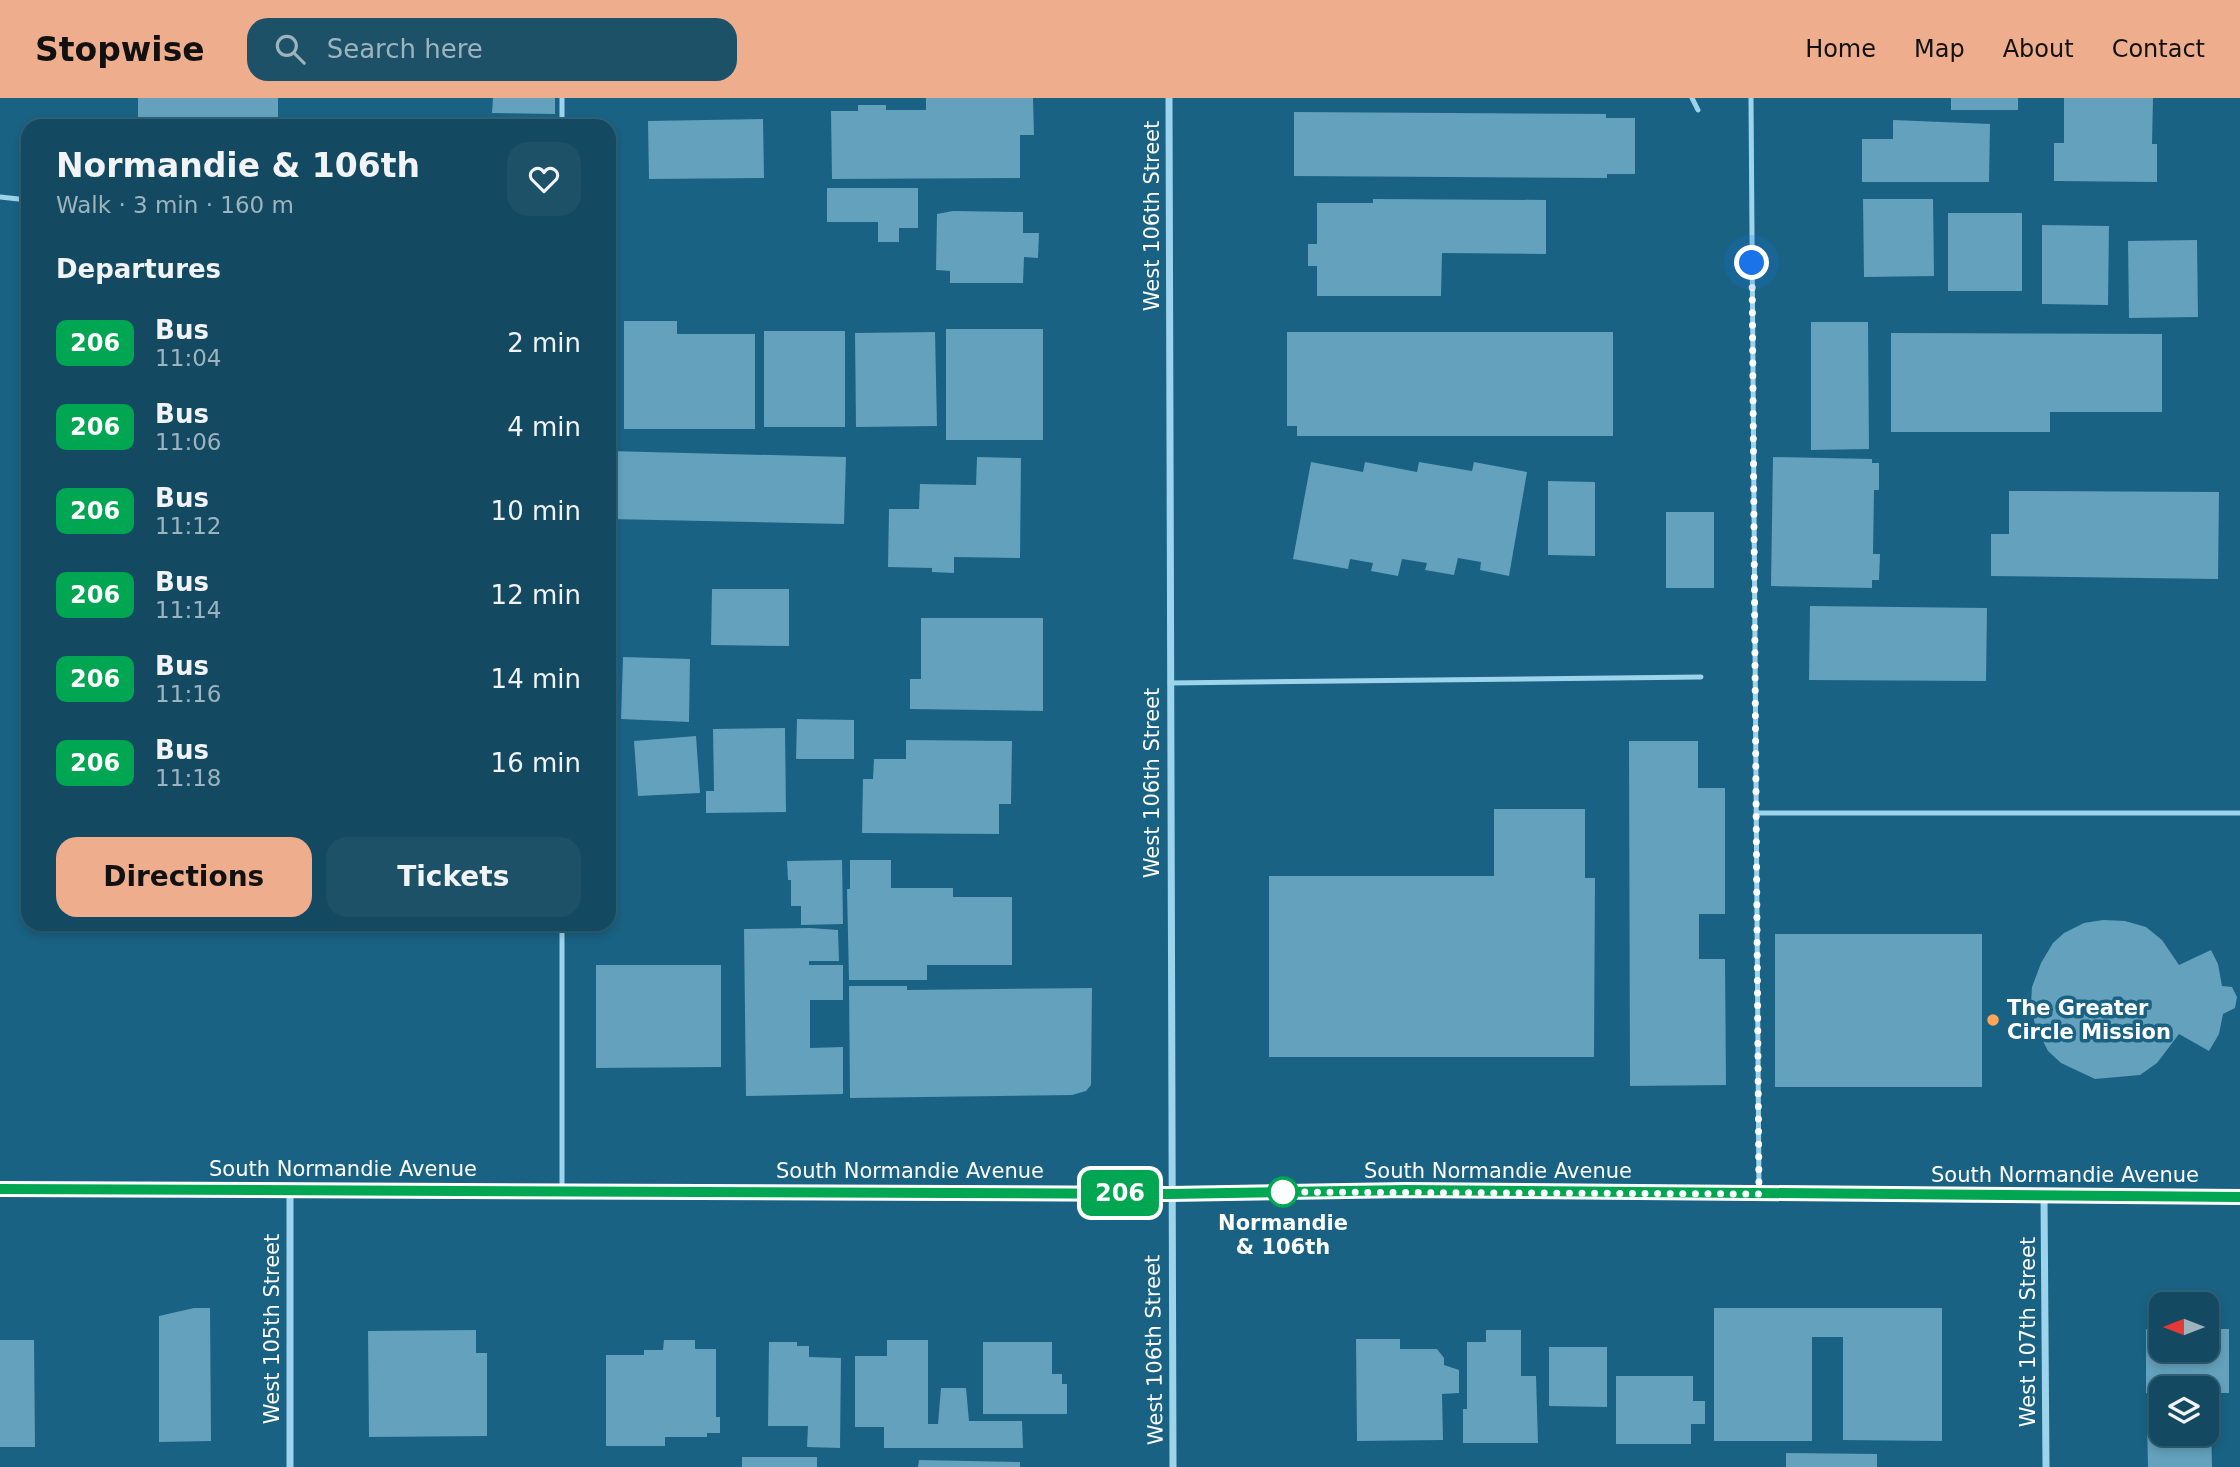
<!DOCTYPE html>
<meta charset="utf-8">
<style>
:root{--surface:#134a62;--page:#1c5168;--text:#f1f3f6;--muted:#9db3be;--line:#326277;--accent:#eead8d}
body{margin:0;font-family:"DejaVu Sans",sans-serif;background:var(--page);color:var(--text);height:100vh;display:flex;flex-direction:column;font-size:26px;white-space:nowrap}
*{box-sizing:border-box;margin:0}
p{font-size:23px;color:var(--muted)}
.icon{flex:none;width:38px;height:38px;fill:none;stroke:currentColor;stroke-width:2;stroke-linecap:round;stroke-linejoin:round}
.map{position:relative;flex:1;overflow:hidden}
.sheet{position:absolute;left:21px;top:21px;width:595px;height:812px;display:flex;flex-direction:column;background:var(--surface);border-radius:21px;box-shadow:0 4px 10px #0003,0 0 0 2px var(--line)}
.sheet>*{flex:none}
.badge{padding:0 14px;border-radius:10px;font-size:24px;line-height:46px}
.needle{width:46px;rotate:270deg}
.fabs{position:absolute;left:2149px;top:1194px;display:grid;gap:14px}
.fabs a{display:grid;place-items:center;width:70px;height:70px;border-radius:14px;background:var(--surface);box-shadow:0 4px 10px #0003,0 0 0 2px var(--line);font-size:35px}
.you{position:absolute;width:35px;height:35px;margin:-18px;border:5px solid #fff;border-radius:50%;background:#1a73e8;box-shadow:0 0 0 10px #1a73e833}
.map>.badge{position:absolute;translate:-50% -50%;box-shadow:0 0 0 4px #fff}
h2{padding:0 35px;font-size:26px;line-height:63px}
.round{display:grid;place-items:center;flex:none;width:74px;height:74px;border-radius:21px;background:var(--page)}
.overview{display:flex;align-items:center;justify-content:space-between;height:119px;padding:0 35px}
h1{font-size:33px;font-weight:800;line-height:52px}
.button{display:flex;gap:14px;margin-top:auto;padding:14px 35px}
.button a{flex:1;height:80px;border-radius:21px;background:var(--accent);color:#111;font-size:28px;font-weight:800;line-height:80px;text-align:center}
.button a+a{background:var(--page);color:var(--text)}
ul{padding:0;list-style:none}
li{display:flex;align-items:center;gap:21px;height:84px;padding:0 35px}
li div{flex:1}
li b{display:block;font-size:26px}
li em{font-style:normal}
li .badge{min-width:77px;font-weight:700;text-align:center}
header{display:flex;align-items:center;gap:42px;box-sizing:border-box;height:98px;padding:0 35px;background:var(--accent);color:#111}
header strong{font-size:33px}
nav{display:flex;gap:38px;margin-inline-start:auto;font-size:24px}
.search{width:490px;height:63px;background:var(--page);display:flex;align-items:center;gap:18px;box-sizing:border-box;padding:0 24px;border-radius:21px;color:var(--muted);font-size:26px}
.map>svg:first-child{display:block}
</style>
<header>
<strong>Stopwise</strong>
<div class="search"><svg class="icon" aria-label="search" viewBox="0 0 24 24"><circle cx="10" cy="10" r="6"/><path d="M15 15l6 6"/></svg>Search here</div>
<nav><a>Home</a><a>Map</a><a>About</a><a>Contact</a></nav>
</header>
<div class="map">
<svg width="2240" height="1369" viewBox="0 0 2240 1369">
<rect width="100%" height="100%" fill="#196283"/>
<path fill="#63a1bc" d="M138 0H278V28H138Z
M493 0H555V16L492 15Z
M926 0H1033L1034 37H1020V80L832 81 831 13H858V7H886V12H926Z
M1951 0H2018V12H1951Z
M2064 0H2153L2152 46H2157V84L2054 83V45H2064Z
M1294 14 1606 16V20H1635V76H1607V80L1294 78Z
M763 21 764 80 649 81 648 23Z
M1893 22 1990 26 1989 84H1862V41H1893Z
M827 90H918V130H899V144H878V124H827Z
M1373 101 1546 102V156L1442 155 1441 198H1317V168H1308V146H1317V105H1373Z
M1863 101H1933L1934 178 1864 179Z
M953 113 1023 114V135H1039L1038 160 1024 159 1023 185H950V173L936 172 937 116Z
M1948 115H2022V193H1948Z
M2042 127 2109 128 2108 207 2042 206Z
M2197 142 2198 219 2129 220 2128 143Z
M624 223H677V236H755V331H624Z
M1811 224H1868L1869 351 1811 352Z
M946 231H1043V342H946Z
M764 233H845V329H764Z
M935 234 937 328 856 329 855 235Z
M1287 234H1613V338H1297V328H1287Z
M1891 235 2162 236V314H2050V334H1891Z
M609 353 846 359 844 426 609 421Z
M977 359 1021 360 1020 460 954 459V475L932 474V470L888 469 889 411H919L920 386 976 387Z
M1773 359 1872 361V365H1879V392H1874L1873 456H1880L1879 482H1872V490L1771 488Z
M1311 364 1363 374 1365 364 1417 374 1419 364 1472 373 1474 364 1527 374 1509 478 1480 472 1481 464 1458 460 1454 477 1425 472 1427 465 1402 461 1398 478 1371 473 1373 465 1350 461 1348 471 1293 461Z
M1548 383 1595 384V458L1548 457Z
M2009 393 2219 394 2218 481 1991 478V436H2009Z
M1666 414H1714V490H1666Z
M712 491H789V548L711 547Z
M1810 508 1987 510 1986 583 1809 582Z
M921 520H1043V613L910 611V581H921Z
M623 559 690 561 689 624 621 621Z
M797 621 854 622V661H796Z
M785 630 786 714 706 715V693H714L713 631Z
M696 638 700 695 638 698 634 643Z
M906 642 1012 643 1011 706H999V736L862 735 863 681H873L874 661H906Z
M1629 643H1698V690H1725V816H1699V861H1725L1726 987 1630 988Z
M1494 711H1585V780H1595L1594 959H1269V778H1494Z
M842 762 843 826 801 827V808H791V782H788L787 763Z
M850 762H891V790H953V799H1012V867H927V882H849L847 791H850Z
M2103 822 2125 823 2146 829 2162 842 2179 867 2211 852 2218 866 2222 888 2232 889 2237 899 2235 910 2223 916 2219 936 2209 953 2179 936 2157 965 2140 977 2095 981 2061 965 2048 953 2035 927 2031 905 2032 889 2041 865 2053 845 2064 835 2084 825Z
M810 830 838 832 839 863H809V867H843V902H810V950L843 949V996L746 998 744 831Z
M1775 836H1982V989H1775Z
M596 867H721V969L596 970Z
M849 888H907V892L1092 890 1091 987 1086 993 1072 997 850 1000Z
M194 1210H210L211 1343 159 1344V1218Z
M1714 1210H1942V1343L1843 1342V1239H1812V1343H1714Z
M2146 1231H2161V1251H2207V1231H2229V1295H2207V1290H2161V1295H2146Z
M476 1232V1255H487V1338L369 1339 368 1233Z
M1486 1232H1521V1278H1536L1538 1345H1463V1311H1467V1244H1486Z
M1356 1241H1400V1251H1437L1444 1260V1267L1459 1272V1295L1442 1296 1443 1342 1357 1343Z
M0 1242H34L35 1349H0Z
M664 1242H695V1251H716V1319H720V1335H707V1339H665V1348H606V1257H644V1252H663Z
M887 1242H928V1326H938L941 1290H966L969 1323H1022L1023 1350H884V1329H855V1258H887Z
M769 1244H797V1248H809V1259L841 1260 840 1350 807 1349 808 1328H768Z
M983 1244H1052V1276H1062V1286H1067V1316H983Z
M1549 1249H1607V1309L1549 1308Z
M1616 1278H1693V1303H1705V1326H1691V1346H1616Z
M2147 1324H2161V1335H2207V1324H2211L2212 1369H2148Z
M1786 1355 1877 1356V1369H1786Z
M742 1359H817V1369H742Z
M919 1362 1020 1364V1369H918Z"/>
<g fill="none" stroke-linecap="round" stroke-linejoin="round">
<path stroke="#9dd4ec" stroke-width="5" d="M562 0V28
M1692 0 1698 12
M1751 0 1759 1092
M0 99 28 102
M1170 585 1701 579
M1756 715H2240
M562 826V1092"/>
<path stroke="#9dd4ec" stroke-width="7" d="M1169 0 1173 1369
M290 1092V1369
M2044 1098 2046 1369"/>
<path stroke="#c9e9f8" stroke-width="14" d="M0 1091 1170 1096 1406 1092 2240 1099"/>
</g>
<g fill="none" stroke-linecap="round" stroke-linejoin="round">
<defs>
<path id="line" d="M0 1091 1170 1096 1406 1092 2240 1099"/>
</defs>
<use href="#line" stroke="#fff" stroke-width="16"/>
<use href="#line" stroke="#00a651" stroke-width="10"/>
<path stroke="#fff" stroke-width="7" stroke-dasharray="0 12.6" d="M1283 1094H1275L1759 1096 1752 165"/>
</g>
<circle fill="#ffa558" stroke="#196283" stroke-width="2.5" cx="1993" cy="922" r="7"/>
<circle fill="#fff" stroke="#00a651" stroke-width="3.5" cx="1283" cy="1094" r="14"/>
<g text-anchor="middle" stroke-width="7" stroke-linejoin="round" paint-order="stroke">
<g font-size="21" fill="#fff" stroke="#196283">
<text transform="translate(1152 118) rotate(-90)" y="7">West 106th Street</text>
<text transform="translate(1152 685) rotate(-90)" y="7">West 106th Street</text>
<text x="343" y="1078">South Normandie Avenue</text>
<text x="910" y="1080">South Normandie Avenue</text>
<text x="1498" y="1080">South Normandie Avenue</text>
<text x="2065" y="1084">South Normandie Avenue</text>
<text transform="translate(272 1231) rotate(-90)" y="7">West 105th Street</text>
<text transform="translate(2028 1234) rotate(-90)" y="7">West 107th Street</text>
<text transform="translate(1154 1252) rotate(-91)" y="7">West 106th Street</text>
</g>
<g font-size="21" font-weight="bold" fill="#fff" stroke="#196283" text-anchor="start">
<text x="2007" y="917">The Greater<tspan x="2007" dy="24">Circle Mission</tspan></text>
</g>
<g font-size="21" font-weight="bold" fill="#fff" stroke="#196283">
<text x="1283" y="1132">Normandie<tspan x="1283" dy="24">&amp; 106th</tspan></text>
</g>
</g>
</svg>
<div class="fabs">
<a><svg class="needle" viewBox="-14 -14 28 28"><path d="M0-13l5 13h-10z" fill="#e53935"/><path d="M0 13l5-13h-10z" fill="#9db3be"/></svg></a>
<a><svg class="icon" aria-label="layers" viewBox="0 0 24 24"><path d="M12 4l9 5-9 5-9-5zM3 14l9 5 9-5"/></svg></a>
</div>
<div class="you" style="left:1752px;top:165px"></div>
<b class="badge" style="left:1120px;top:1095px;background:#00a651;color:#fff">206</b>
<section class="sheet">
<div class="overview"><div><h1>Normandie &amp; 106th</h1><p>Walk · 3 min · 160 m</p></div><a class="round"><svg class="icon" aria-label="heart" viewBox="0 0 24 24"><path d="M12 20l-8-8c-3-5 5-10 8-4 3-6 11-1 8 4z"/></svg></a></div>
<h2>Departures</h2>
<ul>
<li><span class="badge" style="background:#00a651;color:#fff">206</span><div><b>Bus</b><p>11:04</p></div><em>2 min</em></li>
<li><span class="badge" style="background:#00a651;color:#fff">206</span><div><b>Bus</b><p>11:06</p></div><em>4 min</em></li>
<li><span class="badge" style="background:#00a651;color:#fff">206</span><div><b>Bus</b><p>11:12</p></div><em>10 min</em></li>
<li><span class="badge" style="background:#00a651;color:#fff">206</span><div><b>Bus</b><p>11:14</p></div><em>12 min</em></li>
<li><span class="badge" style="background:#00a651;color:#fff">206</span><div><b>Bus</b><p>11:16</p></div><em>14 min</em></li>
<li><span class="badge" style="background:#00a651;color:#fff">206</span><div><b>Bus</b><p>11:18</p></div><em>16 min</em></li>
</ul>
<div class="button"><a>Directions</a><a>Tickets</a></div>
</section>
</div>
